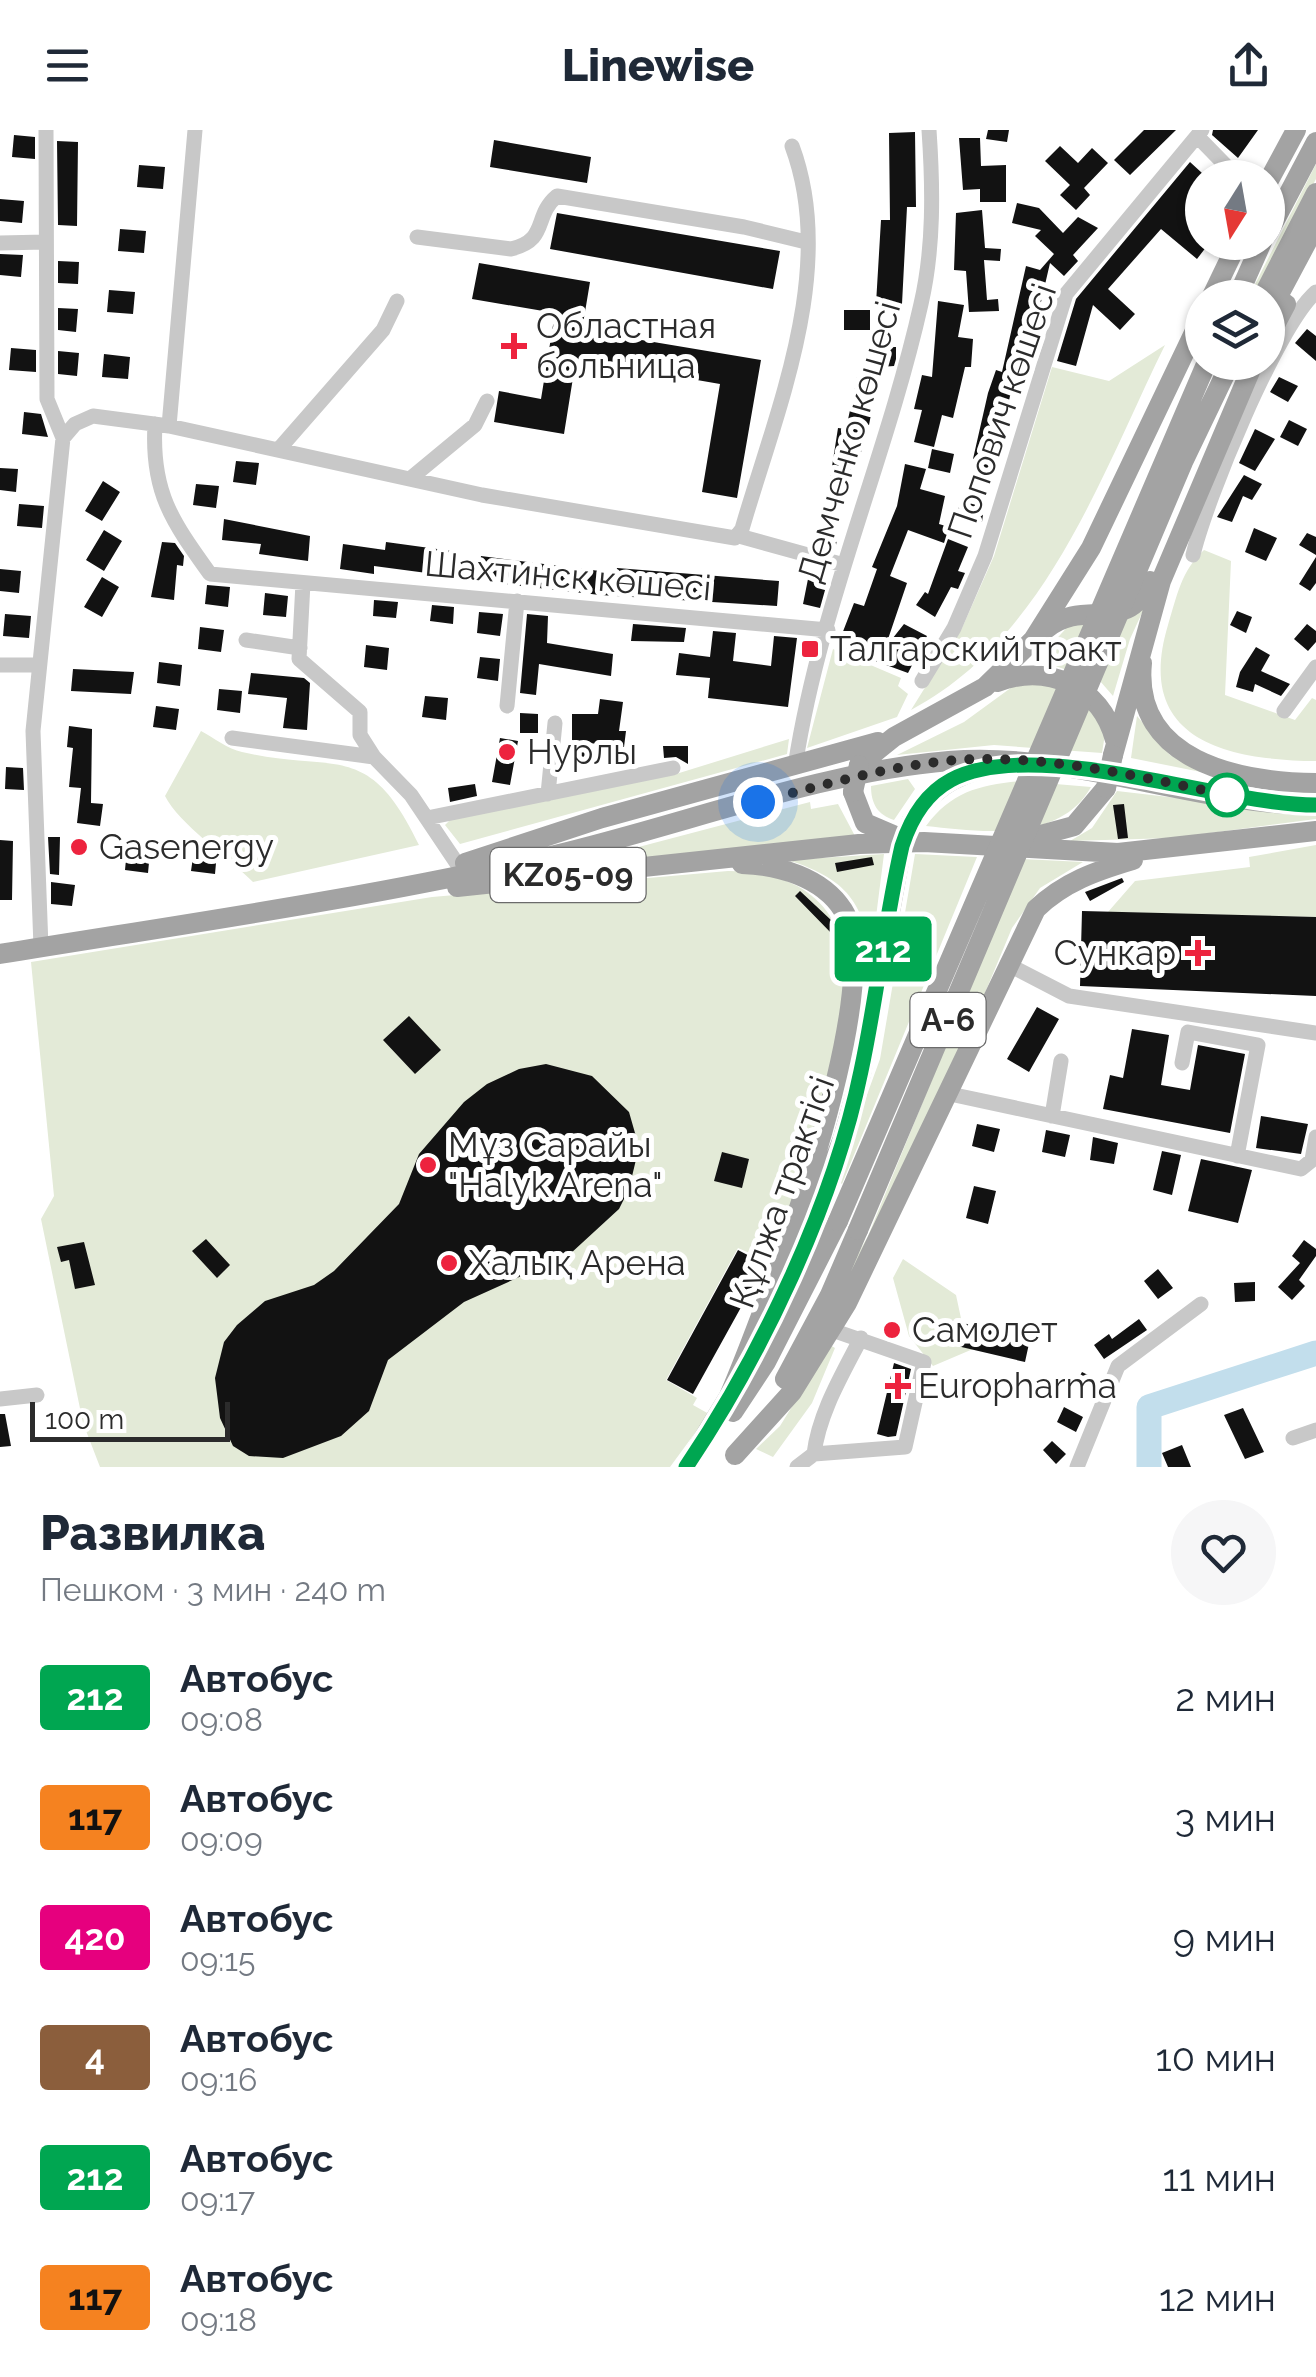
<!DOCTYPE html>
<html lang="ru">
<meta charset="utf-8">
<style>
:root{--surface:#fff;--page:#f6f6f7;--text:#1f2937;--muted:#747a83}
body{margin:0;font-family:Raleway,sans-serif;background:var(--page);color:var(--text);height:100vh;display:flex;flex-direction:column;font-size:38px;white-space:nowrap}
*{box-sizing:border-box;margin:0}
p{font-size:32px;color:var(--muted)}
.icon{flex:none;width:55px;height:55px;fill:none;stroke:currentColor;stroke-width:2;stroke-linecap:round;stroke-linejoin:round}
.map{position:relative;height:1337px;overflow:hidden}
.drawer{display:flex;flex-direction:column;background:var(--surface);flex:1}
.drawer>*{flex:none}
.badge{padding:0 20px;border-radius:8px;font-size:35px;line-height:65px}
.needle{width:65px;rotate:191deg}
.controls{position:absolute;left:1185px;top:30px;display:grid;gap:20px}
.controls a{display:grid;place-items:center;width:100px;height:100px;border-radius:50%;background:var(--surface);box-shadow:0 2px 8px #0004;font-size:50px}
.scale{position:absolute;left:30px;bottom:25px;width:200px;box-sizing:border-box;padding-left:10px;border:5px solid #2b2b2b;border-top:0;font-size:28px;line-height:35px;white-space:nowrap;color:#2b2b2b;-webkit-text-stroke:8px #fff;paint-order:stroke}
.you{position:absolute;width:50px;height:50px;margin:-25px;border:8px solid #fff;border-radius:50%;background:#1a73e8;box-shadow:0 0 0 15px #1a73e833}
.map>.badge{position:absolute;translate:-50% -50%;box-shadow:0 0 0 5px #fff}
.round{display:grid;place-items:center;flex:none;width:105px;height:105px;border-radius:52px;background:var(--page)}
.overview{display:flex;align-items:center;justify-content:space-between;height:170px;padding:0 40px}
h1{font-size:48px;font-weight:800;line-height:75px}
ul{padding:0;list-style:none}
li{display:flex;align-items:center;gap:30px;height:120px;padding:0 40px}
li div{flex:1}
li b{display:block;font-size:38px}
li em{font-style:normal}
li .badge{min-width:110px;font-weight:700;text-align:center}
header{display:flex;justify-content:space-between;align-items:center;height:130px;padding:0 40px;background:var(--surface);font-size:45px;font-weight:800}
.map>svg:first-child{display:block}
</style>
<header><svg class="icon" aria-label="menu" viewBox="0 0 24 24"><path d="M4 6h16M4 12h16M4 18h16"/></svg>Linewise<svg class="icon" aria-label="share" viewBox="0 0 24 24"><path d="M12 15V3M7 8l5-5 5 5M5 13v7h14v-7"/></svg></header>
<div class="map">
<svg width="1316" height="1337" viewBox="0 0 1316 1337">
<rect width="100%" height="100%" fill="#fff"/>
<path fill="#e3ead7" d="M1316 34V49L1255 167 1248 168Z
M1165 215C1101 345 1046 509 911 580L962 498 994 426 1052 237 1109 251Z
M1204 420 1231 431 1225 565 1295 590 1312 568 1316 570V631C1223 630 1134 608 1168 495 1177 466 1181 441 1204 420Z
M1147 472 1130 509 1113 566 1100 551 1037 530 1072 492 1133 486Z
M833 519 901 548 898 556 908 564 897 587 807 618Z
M1042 552 1088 569 1105 604 1102 623 994 615 897 625 964 592 1012 557Z
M1137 586 1170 625 1216 645 1131 628Z
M201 601C214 608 228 619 242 622 335 644 368 608 419 715L253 752C228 727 179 694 165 666Z
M789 609 787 624 460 714 445 695 451 689 676 644Z
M908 649 915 659 894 690C878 685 871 674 871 656Z
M1020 651 1091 657C1060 713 980 702 926 696 951 662 979 655 1020 651Z
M1117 661 1316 684V689L1173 708 1070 711 1092 698Z
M810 672 811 679 838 674 855 706 555 739Z
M1316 715V787L1108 782 1135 751 1250 737 1249 727Z
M884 724 869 842C869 777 850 750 788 730Z
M915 724 977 727 842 1054 836 1050 880 929Z
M1022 729 1083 732 1040 758 1012 798 947 954 850 1157 843 1151 868 1106Z
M728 741C770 742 811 752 833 791 872 859 796 1060 773 1133L738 1118 666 1250 697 1268 693 1275 709 1284 670 1337H100L83 1293 41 1089 54 1066 31 832 432 767Z
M903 1129 956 1165 962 1193 946 1189 940 1212 973 1219 933 1236 909 1206 893 1148Z
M830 1215 835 1218 812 1273 773 1327 756 1319 780 1296Z"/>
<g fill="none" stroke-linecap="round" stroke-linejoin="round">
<path stroke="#c2deec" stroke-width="25" d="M1149 1337V1277L1316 1223"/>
</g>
<path fill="#121212" d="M988 0H1009L1007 12 986 9Z
M1144 0H1176L1130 45 1114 30Z
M1213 0H1258L1238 28 1212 5Z
M915 2 916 77H907L902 174H876L881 90H890L889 3Z
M14 5 35 7V29L12 27Z
M959 8H980L981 36 1006 35V72H980V59L963 60Z
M494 10 591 27 587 53 490 37Z
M57 11 78 12 77 96 58 95Z
M1060 16 1078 33 1092 18 1108 33 1084 58 1090 65 1076 80 1060 65 1070 55 1045 31Z
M1190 32 1202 43V79L1193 90 1202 98V112H1210L1197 129 1161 99 1108 159 1135 184 1120 200 1093 175 1076 236 1057 231 1076 169Z
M139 35 165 37 163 59 137 57Z
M0 69 24 71 22 93 0 91Z
M1017 73 1039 78 1063 103 1078 87 1098 98 1073 125 1078 131 1064 146 1050 133 1026 237 1020 235 1010 266 998 321 1001 322 990 354 974 349 980 331 973 329 988 263 996 240 1002 242 1026 136 1040 140 1054 124 1035 106 1041 100 1012 93Z
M982 80 985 118 1001 119 1000 131 984 130 987 170 998 169 999 181 969 182 966 141 954 140 956 83Z
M557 83 780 121 773 159 550 119Z
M120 99 146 101 144 123 118 121Z
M0 124 23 125 21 147 0 145Z
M58 131 79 132 78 154 58 153Z
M479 133 590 152 582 200 761 230 737 368 702 362 720 254 576 229 564 304 494 292 499 261 541 269 555 183 472 169Z
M109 160 135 162 133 184 107 182Z
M938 171 964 175 958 207 973 209 971 237H965L953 288 942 285 934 317 914 312 922 280 914 279 922 245 932 247Z
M58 178 78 179 76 202 58 200Z
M844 180H870V200H844Z
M1307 199 1316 206V231L1295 213Z
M870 217H896V229L894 236 880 237 869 295 864 294 861 324 854 323 842 378 826 375 838 298 846 299 857 247 870 249Z
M11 218 36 220V242L9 240Z
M58 221 79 223 77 246 58 244Z
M104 224 130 227 128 249 102 247Z
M1279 247 1298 256 1288 272 1270 262Z
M24 282 41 284 48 307 22 304Z
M1289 290 1307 299 1298 316 1280 307Z
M1255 299 1275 309 1255 341 1239 333Z
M932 319 954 324 950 343 928 338Z
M236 331 259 333 256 355 233 352Z
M905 334 926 339 920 359 945 366 939 394 949 397 944 413 908 400 890 446 907 453 885 518 904 494 927 506 908 543 837 517 854 473 864 476 877 439 872 437 897 376Z
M0 338 18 339 16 362 0 360Z
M1244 345 1262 354 1252 370 1243 366 1232 392 1217 387Z
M103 351 120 362 102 391 85 381Z
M196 354 219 356 216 378 193 375Z
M961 371 984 377 982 392 956 386Z
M19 374 44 376 42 398 17 396Z
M224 389 310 406 308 431 259 424 261 414 222 410Z
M1254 398 1277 408 1266 431 1245 422Z
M818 399 838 403 835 421 815 415Z
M104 400 122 411 104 441 86 430Z
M1307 403 1316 407V425L1299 415Z
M948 409 968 417 958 441 965 443 958 459 951 457 935 487 916 475 925 462 928 464Z
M162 412 175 413 184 426 183 436 177 435 174 470 151 467Z
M386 412 459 422 457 447 374 436V444L340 439 343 414 385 420Z
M481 426 616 443 617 438 779 451 777 476 600 465 477 451Z
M1316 427V453L1310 461 1299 454Z
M0 439 21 441 19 463 0 461Z
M102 447 119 457 102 487 84 477Z
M808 449 827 453 820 478 803 474Z
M207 455 230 457 228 477 205 474Z
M265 463 288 466 286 487 263 485Z
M374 470 398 472 396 488 373 486Z
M432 475 454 477 453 494 430 491Z
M1237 481 1252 487 1246 503 1230 495Z
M479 482 503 484 500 506 477 503Z
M5 484 31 486 29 508 3 506Z
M527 484 548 486 547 513 613 524 611 546 539 534 536 565 520 563Z
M633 494 686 498 684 512 631 511Z
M1307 494 1316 501V512L1308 521 1294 509Z
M200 497 224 500 221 522 198 519Z
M713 501 736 503 733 531 771 536 774 506 797 508 788 577 708 568 710 548 676 545 679 523 710 527Z
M366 515 389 518 387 540 364 537Z
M1256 517 1270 525 1261 541 1290 554 1281 566 1255 554 1253 562 1236 557 1240 542Z
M480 527 500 529 498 551 477 548Z
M159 532 182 535 180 556 157 553Z
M73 539 134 542 131 564 71 561Z
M251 543 304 548 310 553 307 600 283 598 287 568 248 564Z
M219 559 242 561 240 583 217 580Z
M425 566 448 568 446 590 422 587Z
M600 569 623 572 619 601H626L624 617 589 613V636H572V584H598Z
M156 576 179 579 176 600 153 597Z
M520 583 538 584V603H520Z
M69 596 92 599 91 673 103 674 100 696 77 693 81 658 69 657 73 618 67 617Z
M500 608 518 611 510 655 492 652Z
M663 616H688V634L676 627 664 628Z
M6 637 23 638 24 660 5 659Z
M475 654 477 666 450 672 448 658Z
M1124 674 1128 708 1118 709 1113 675Z
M48 707H60L59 745 50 744Z
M0 710 13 711 12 770H0Z
M127 719 150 722 148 743 125 740Z
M194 720 217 722 215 744 191 741Z
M872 727 874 735 837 742 835 733Z
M1122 748 1124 752 1090 771 1085 762Z
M51 752 75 755 72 776 51 774Z
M800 761 831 790 834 806 795 766Z
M1082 781 1316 787V866L1080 856Z
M1037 877 1059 889 1029 942 1007 929Z
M409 886 441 920 415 944 383 910Z
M1132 899 1169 905 1161 955 1190 960 1198 915 1245 924 1230 1003 1103 979 1110 945 1123 948Z
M546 934 592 946 629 982 639 1017 629 1059 619 1079 570 1124 464 1172 388 1230 369 1281 341 1306 283 1328 249 1326 233 1316 220 1288 215 1248 224 1212 237 1195 265 1171 314 1155 334 1141 399 1074 419 1024 464 972 487 954 519 939Z
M1261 986 1308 994 1301 1024 1256 1018Z
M977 994 1000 999 994 1022 972 1016Z
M1046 1000 1070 1005 1065 1027 1042 1022Z
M1093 1007 1118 1013 1114 1034 1090 1030Z
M1162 1021 1181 1025 1172 1065 1153 1060Z
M722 1022 749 1029 742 1058 714 1051Z
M1201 1029 1252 1040 1238 1093 1188 1081Z
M974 1056 996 1061 988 1094 966 1088Z
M206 1109 230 1135 217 1148 192 1121Z
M1304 1110 1316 1119V1126L1299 1150 1305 1156 1292 1170 1278 1157 1300 1133 1292 1126Z
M84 1112 95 1155 75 1159 69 1130 61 1132 57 1117Z
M738 1120 765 1134 693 1264 667 1250Z
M1158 1139 1173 1158 1158 1169 1144 1151Z
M1255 1152V1171L1235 1172 1234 1153Z
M946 1189 1030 1209 1025 1232 940 1212Z
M1139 1189 1147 1200 1104 1229 1094 1215 1109 1204 1112 1209Z
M894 1233 911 1239 896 1306 888 1307 877 1304Z
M1082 1242 1100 1251 1093 1268 1074 1257Z
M1064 1277 1083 1287 1076 1302 1057 1292Z
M1243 1278 1264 1322 1245 1329 1224 1285Z
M0 1284H5L11 1316 0 1317Z
M1052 1311 1066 1324 1056 1334 1043 1320Z
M1182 1315 1191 1337H1168L1162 1323Z"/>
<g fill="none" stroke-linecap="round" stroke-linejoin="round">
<path stroke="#c8c8c8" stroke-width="15" d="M1197 6 1238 48
M417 107 511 119C549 110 533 86 557 66L744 97 806 112
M0 113 45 112
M155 294C151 362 172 391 210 444L828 500
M169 296 195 0
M63 308 75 294 93 286 169 296 482 365 735 408 742 399C776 281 838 139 792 16
M279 319 383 200 397 171
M411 348 475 295 487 271
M739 406 844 435
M1193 425C1206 370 1277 196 1316 162
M303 453 299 529 360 582V605L374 627 411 665 458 735
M246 510 300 518
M0 535H39
M922 551 954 498 985 426 1066 164 1202 0
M507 576 517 471
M1284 581 1316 537
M232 608 374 627
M795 637C819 478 886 330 921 174 934 118 933 58 929 0
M548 664 555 593
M427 688 673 638
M41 817 33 601 63 308 47 269 46 0
M1007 834 1069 866 1316 903
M1182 933 1188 902 1258 915 1237 1026
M950 964 1301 1039 1312 1030 1316 1007
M1052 986 1061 931
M0 1269 37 1265
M1293 1308 1316 1300
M814 1324C819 1283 842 1245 861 1208
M797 1337 814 1324 905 1317 924 1232 832 1200
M1077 1337 1118 1236 1201 1174"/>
<path stroke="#a3a3a3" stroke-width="20" d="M1268 52 1296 0
M1268 103 1316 12
M1211 168 1238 112
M1237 168 1262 112
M1262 168 1316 63
M1268 185 1316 95
M1268 208 1286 174
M1046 499C1085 467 1128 506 1150 451
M1142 533C1132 631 1239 652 1316 653
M997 552C1049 533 1101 557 1115 610
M1113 625 1161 451 1254 232
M859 635 894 607 985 557 1033 510 1091 418 1202 186
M853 662 865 693 900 708
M911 692C929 661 953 645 988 638
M1019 711 1074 696 1106 658
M465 733 602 688 878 612
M457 757 859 714 924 712 1118 723 1316 701
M0 824C184 794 369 768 551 726 680 696 818 642 949 631 1073 621 1192 675 1316 675
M783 1163 843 1008 861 944 899 732
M785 1249 830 1165 858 1100
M727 1271C763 1187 891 855 843 780 822 747 778 735 742 734
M733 1282 766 1232 838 1091
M735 1325 792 1262 847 1173 1036 779C1064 752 1096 741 1133 730
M686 1337 733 1260"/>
<path stroke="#a3a3a3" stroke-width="20" d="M1106 658 1113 625
M853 662 859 635
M838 1091 1207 232
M858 1100 1183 332 1231 232"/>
</g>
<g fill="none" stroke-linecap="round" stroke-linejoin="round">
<defs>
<path id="line" d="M686 1337C761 1226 834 1073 861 941 877 867 885 790 902 716 911 688 925 664 951 650 1036 605 1218 675 1316 675"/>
</defs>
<use href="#line" stroke="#fff" stroke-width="22"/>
<use href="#line" stroke="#00a651" stroke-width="15"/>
<path stroke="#2b2b2b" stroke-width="10" stroke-dasharray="0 18" d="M758 672C820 656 881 638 945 631 1037 622 1137 646 1227 665"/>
</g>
<g fill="#ed233e" stroke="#fff" stroke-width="4">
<path d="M509 201h10v10h10v10h-10v10h-10v-10h-10v-10h10z"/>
<rect x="800" y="509" width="20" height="20" rx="5"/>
<circle cx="507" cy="622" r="10"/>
<circle cx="79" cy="717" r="10"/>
<path d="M1193 808h10v10h10v10h-10v10h-10v-10h-10v-10h10z"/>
<circle cx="428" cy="1035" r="10"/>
<circle cx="449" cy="1133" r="10"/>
<circle cx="892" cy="1200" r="10"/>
<path d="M893 1241h10v10h10v10h-10v10h-10v-10h-10v-10h10z"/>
</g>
<circle fill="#fff" stroke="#00a651" stroke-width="5" cx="1227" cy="665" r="20"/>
<g text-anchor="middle" stroke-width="10" stroke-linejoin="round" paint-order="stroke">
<g fill="#fff" stroke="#6b6b6b" stroke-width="2.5">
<rect x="490.5" y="718" width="155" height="54" rx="8"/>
<rect x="910.5" y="863" width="75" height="54" rx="8"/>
</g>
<g font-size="32" font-weight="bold" fill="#2b2b2b">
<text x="568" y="756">KZ05-09</text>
<text x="948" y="901">A-6</text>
</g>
<g font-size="35" fill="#2b2b2b" stroke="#fff" text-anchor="start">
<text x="536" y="208">Областная<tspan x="536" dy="40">больница</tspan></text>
<text x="830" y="531">Талгарский тракт</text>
<text x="527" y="634">Нурлы</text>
<text x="99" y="729">Gasenergy</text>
<text x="1176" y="835" text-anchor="end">Сункар</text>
<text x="448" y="1027">Мұз Сарайы<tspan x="448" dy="40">"Halyk Arena"</tspan></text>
<text x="469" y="1145">Халық Арена</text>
<text x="912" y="1212">Самолет</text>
<text x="918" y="1268">Europharma</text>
</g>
<g font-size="35" fill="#2b2b2b" stroke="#fff">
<text transform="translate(1002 281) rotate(-71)" y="12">Попович көшесі</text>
<text transform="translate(849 312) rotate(-74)" y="12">Демченко көшесі</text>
<text transform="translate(568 446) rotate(5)" y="12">Шахтинск көшесі</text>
<text transform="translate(782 1062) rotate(-70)" y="12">Құлжа трактісі</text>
</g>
</g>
</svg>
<div class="controls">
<a><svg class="needle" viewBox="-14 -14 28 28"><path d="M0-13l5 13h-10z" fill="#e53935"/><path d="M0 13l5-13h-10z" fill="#747a83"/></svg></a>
<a><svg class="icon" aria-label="layers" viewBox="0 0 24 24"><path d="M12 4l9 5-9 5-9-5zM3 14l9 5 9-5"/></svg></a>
</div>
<div class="scale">100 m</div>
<div class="you" style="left:758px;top:672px"></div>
<b class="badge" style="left:883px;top:819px;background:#00a651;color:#fff">212</b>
</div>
<section class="drawer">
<div class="overview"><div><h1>Развилка</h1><p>Пешком · 3 мин · 240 m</p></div><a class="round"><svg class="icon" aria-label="heart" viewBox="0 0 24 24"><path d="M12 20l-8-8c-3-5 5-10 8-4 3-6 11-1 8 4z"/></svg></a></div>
<ul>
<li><span class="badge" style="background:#00a651;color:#fff">212</span><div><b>Автобус</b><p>09:08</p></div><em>2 мин</em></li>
<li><span class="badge" style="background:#f58220;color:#111">117</span><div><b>Автобус</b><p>09:09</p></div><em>3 мин</em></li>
<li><span class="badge" style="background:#e6007e;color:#fff">420</span><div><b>Автобус</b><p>09:15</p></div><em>9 мин</em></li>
<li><span class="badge" style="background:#8b5e3c;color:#fff">4</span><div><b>Автобус</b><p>09:16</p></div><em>10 мин</em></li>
<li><span class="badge" style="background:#00a651;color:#fff">212</span><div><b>Автобус</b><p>09:17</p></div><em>11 мин</em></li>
<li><span class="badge" style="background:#f58220;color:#111">117</span><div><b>Автобус</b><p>09:18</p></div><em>12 мин</em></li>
</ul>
</section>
